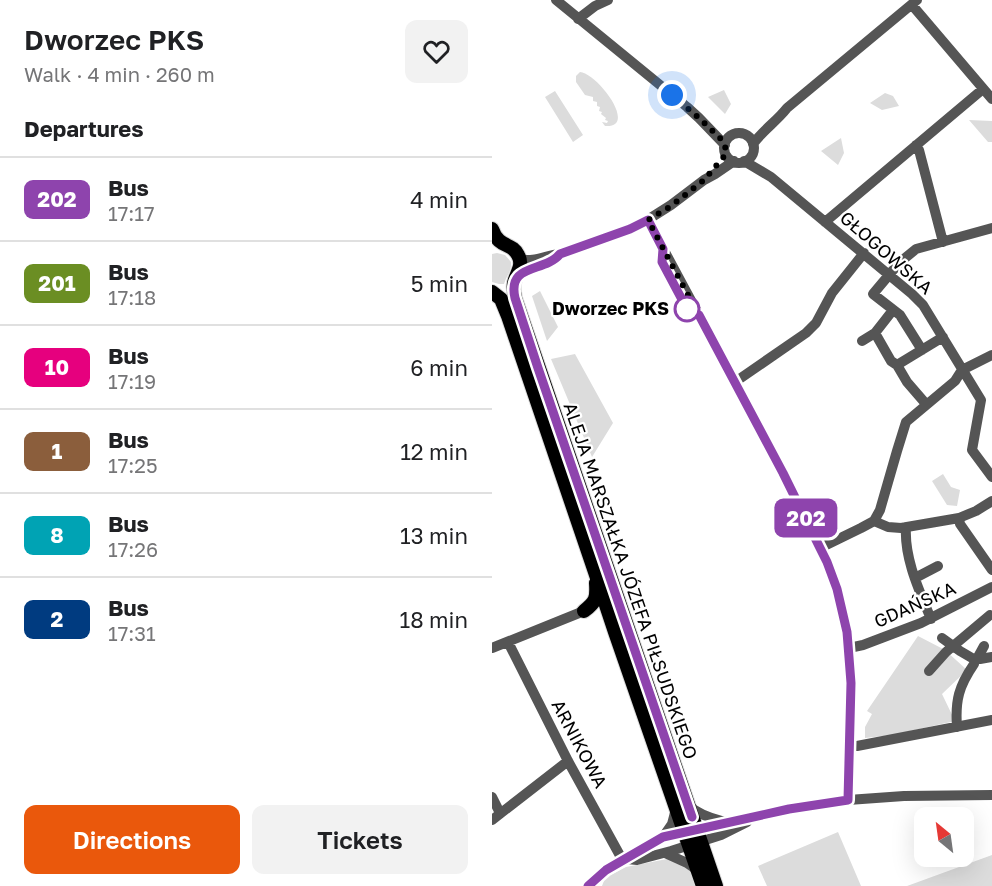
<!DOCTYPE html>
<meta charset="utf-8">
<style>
:root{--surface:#fff;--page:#f2f2f2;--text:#202124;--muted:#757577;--line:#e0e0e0;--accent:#ea580c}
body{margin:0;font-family:"Golos Text",sans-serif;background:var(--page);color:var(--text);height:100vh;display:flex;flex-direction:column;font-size:22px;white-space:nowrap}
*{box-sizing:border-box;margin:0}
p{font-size:20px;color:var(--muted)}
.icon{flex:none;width:33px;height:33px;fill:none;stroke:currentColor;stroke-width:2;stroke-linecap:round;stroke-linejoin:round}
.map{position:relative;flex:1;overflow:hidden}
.panel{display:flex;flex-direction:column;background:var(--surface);width:492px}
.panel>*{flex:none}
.badge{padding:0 12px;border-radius:9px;font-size:21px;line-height:39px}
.needle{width:39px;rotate:331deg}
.tools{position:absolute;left:422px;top:807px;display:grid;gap:12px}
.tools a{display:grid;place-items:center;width:60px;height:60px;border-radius:12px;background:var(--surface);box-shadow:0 6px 24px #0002;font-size:30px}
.you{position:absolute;width:30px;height:30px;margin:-15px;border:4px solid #fff;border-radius:50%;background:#1a73e8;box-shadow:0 0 0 9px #1a73e833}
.map>.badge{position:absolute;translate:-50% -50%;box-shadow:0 0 0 3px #fff}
h2{padding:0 24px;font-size:22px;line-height:54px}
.round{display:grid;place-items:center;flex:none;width:63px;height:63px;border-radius:12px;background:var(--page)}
.summary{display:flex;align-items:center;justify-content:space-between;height:102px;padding:0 24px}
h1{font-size:28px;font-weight:600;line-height:45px}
.cta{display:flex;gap:12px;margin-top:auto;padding:12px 24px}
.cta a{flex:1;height:69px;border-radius:12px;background:var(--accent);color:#fff;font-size:24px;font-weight:600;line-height:69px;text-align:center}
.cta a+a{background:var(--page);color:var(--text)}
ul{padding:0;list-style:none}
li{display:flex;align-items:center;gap:18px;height:84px;padding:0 24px;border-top:2px solid var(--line)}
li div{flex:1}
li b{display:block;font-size:22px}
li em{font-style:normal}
li .badge{min-width:66px;font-weight:700;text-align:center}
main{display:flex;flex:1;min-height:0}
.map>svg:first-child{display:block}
</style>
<main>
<section class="panel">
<div class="summary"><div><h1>Dworzec PKS</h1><p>Walk · 4 min · 260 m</p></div><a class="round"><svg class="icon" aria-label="heart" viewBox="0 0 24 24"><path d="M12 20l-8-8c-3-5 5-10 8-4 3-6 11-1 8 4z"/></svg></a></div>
<h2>Departures</h2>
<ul>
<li><span class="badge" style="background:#8e44ad;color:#fff">202</span><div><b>Bus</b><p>17:17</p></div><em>4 min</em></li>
<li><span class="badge" style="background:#6b8e23;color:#fff">201</span><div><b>Bus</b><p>17:18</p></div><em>5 min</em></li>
<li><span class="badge" style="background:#e6007e;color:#fff">10</span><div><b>Bus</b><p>17:19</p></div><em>6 min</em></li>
<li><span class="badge" style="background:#8b5e3c;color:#fff">1</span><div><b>Bus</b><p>17:25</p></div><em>12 min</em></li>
<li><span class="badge" style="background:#00a3b4;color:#fff">8</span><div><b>Bus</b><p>17:26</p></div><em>13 min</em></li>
<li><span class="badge" style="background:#003b80;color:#fff">2</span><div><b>Bus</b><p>17:31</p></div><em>18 min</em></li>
</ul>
<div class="cta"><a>Directions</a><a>Tickets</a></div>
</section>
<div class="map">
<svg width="500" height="886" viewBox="0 0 500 886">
<rect width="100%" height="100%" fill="#fff"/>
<path fill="#dcdcdc" d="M88 72C105 73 147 128 113 126L110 122 115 123 116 121 113 120 114 118 109 114 110 112 107 111 108 107 105 106V102L101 101V97L93 95 84 82V76Z
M232 90 239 104 233 114 216 97Z
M63 91 91 135 81 142 53 97Z
M393 93 401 96 407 106 390 110 378 103Z
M477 120 500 121V142H496Z
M349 138 352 153 346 165 329 151Z
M5 253 13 255 19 262C20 271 14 276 12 284H7L0 282V254Z
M48 291 66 327 55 341 40 296Z
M83 354 121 423 100 457 59 359Z
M451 474 459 487 468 490 465 506 455 505 440 481Z
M426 636 453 650 475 670 450 694 463 721 400 735 373 738V727L380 714 375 711Z
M346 832 369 886H275L266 866Z
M500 855V886H415Z
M175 859C184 860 197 868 202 876 204 879 205 883 206 886H110L113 878 134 867Z"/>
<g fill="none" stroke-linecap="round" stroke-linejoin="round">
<defs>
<path id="major" d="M0 229C7 249 20 242 26 255 32 266 24 273 22 283 21 288 22 293 23 298L224 886
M0 292 9 299 16 316 103 572 123 632 211 886
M92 611C104 602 105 598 104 583"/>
</defs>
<use href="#major" stroke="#dbdbdb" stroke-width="16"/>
<path stroke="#555" stroke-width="10" d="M64 0 195 107 207 118 233 145
M420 5 500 99
M86 19 103 6 116 0
M232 148a15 15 0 1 1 30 0a15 15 0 1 1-30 0Z
M261 144C270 131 285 121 295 108L425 0
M424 145 427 150 451 242
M252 161 279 177 420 294 431 305 489 400 480 450 500 477
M156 220C197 298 240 375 280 453 310 509 342 565 354 628 365 684 356 743 356 800
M333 222 491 89
M28 259C42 263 54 255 68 254L149 224 179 205 212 180 223 174 242 161
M23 280 33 271 54 264
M383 333 399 361 405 365 415 382 434 404
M370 341 383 333 401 310
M430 350 408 315 381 294 407 263 424 249 500 228
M405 365 451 337
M470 370 500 355
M243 382 314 333 324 323 340 293 372 253
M467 518 484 511 500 501
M382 521 396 527 409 528 467 518 468 524 500 570
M414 527C412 558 427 590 439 619
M328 548 369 528 382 521 388 510 405 451 414 422 463 381 470 370
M423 578 446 566
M450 638 468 651 480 658
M16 642 76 761 131 861
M0 648 92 611
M357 648 371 645 429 623 500 587
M486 657 492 646
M488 659 500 657
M437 671 454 652 498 615
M465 727C463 700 467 686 482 664
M357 746H365L500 720
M0 797 8 813
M196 805C206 814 217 818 230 821
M0 820 76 761
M171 837 180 824 184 809
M173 853 195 863 205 870
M135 859 145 860 179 851 229 835 255 822
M96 886 114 870 171 837 203 829 297 809 356 800 412 796 500 795"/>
<use href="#major" stroke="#000" stroke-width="14"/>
</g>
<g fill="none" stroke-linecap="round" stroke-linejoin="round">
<defs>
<path id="line" d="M96 886 114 870 171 837 297 809 356 800 359 683 355 632 345 589 335 562 328 548 291 473 224 347 207 315 195 309 170 262 171 249 156 220 138 229 68 254C52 273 15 263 23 298L46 368 200 817"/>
</defs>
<use href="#line" stroke="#fff" stroke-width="14"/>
<use href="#line" stroke="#8e44ad" stroke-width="9"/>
<path stroke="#000" stroke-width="6" stroke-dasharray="0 10.8" d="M180 95 207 118 231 141 233 145 234 154 212 180 179 206 156 220 197 297 195 309"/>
</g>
<circle fill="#fff" stroke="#8e44ad" stroke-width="3" cx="195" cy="309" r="12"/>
<g text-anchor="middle" stroke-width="4.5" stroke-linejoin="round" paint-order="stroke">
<g font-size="18" fill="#000" stroke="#fff">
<text transform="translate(394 253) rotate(41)" y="6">GŁOGOWSKA</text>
<text transform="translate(138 581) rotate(71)" y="6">ALEJA MARSZAŁKA JÓZEFA PIŁSUDSKIEGO</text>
<text transform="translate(423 605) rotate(-24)" y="6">GDAŃSKA</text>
<text transform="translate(87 744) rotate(62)" y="6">ARNIKOWA</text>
</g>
<g font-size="18" font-weight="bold" fill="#000" stroke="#fff" text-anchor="end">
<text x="177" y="315">Dworzec PKS</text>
</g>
</g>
</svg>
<div class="tools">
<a><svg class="needle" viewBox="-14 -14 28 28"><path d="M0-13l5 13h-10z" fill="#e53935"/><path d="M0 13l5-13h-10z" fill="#757577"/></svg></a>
</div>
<div class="you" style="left:180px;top:95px"></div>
<b class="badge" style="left:314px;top:518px;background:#8e44ad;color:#fff">202</b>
</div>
</main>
